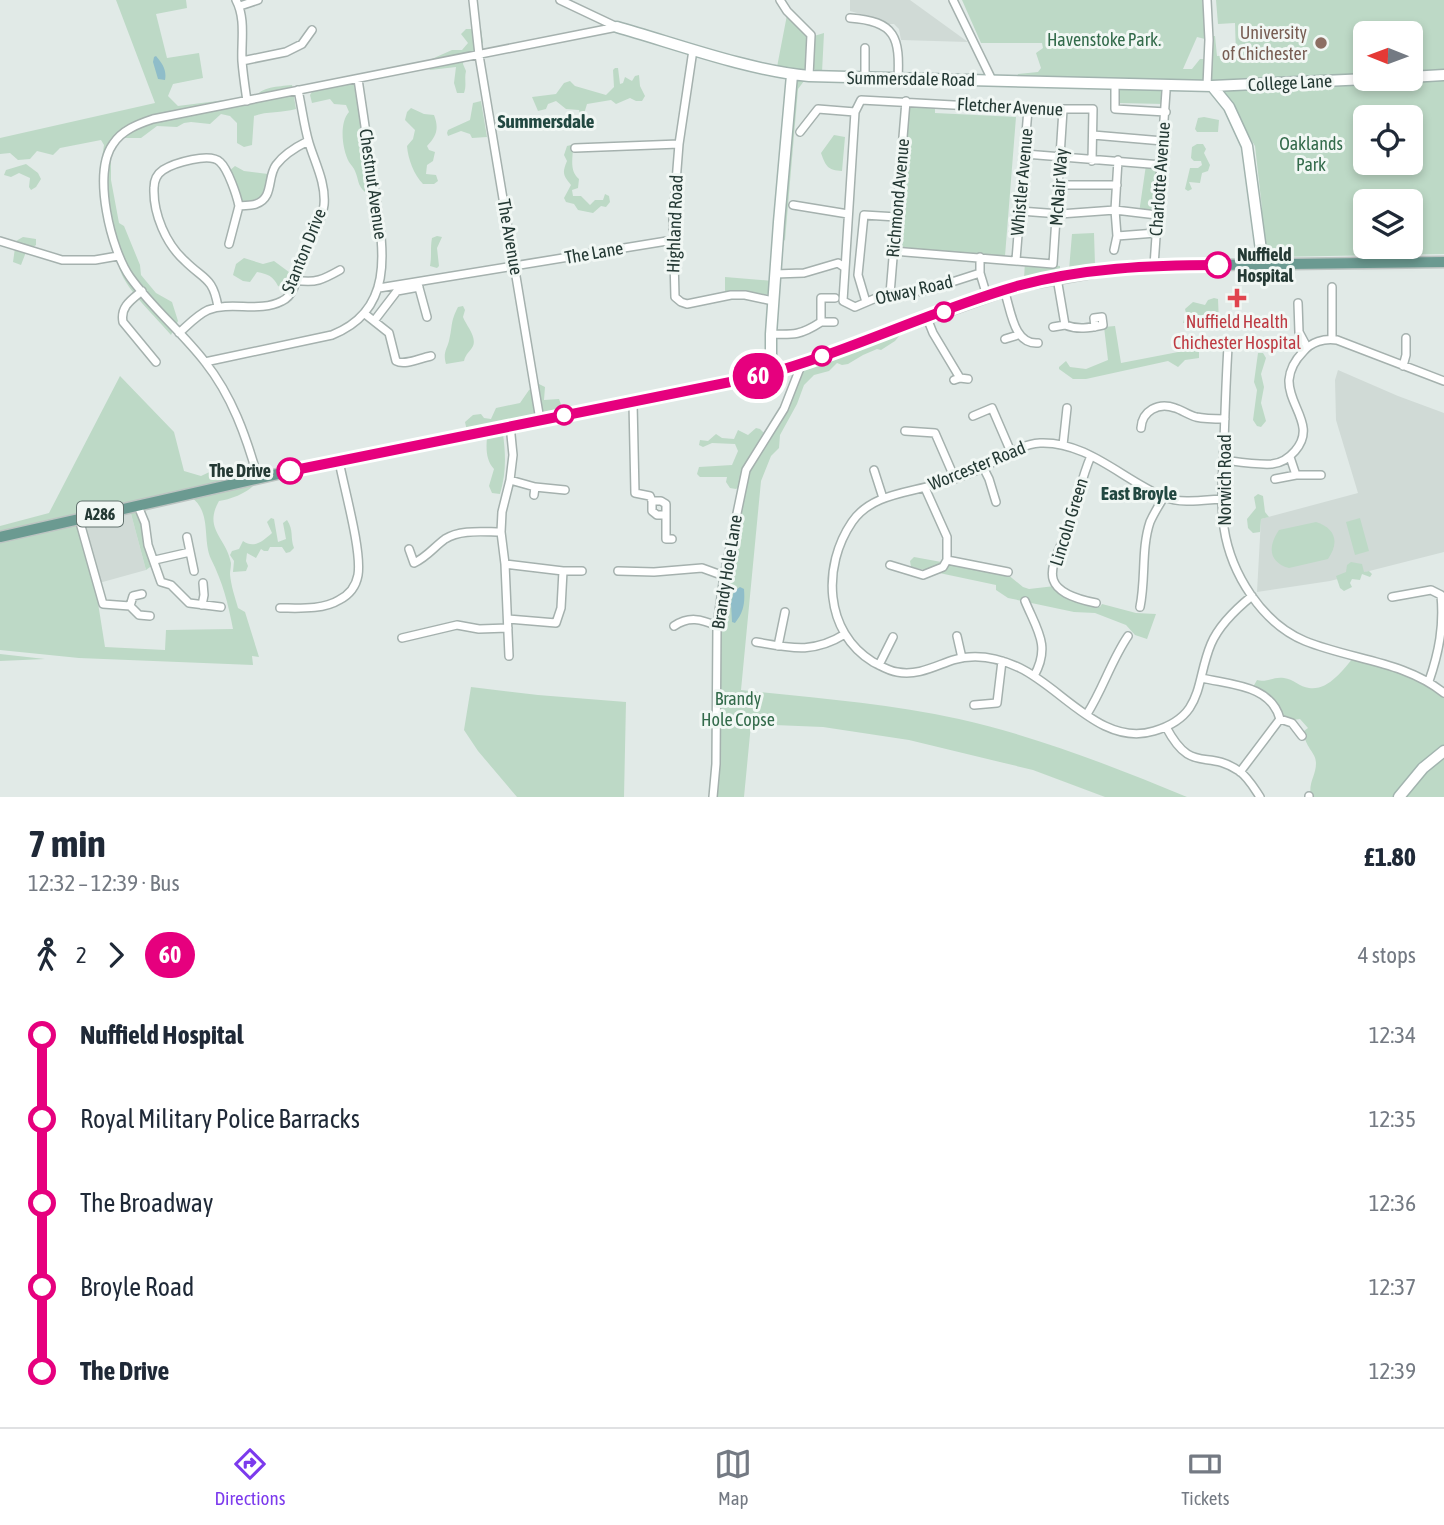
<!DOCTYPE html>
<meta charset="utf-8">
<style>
:root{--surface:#fff;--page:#f2f2f3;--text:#1f2937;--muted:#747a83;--line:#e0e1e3;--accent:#7c3aed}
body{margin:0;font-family:"Asap Condensed",sans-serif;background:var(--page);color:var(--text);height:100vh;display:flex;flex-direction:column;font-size:26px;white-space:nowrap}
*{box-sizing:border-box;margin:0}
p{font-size:23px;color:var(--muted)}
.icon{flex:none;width:38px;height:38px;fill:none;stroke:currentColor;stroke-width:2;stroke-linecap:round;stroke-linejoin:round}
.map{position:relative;height:797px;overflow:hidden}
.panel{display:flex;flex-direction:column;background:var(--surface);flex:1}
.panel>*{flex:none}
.badge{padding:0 14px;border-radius:23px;font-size:24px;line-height:46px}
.needle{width:46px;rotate:271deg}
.fabs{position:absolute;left:1353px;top:21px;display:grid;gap:14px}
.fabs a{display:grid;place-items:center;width:70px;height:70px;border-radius:10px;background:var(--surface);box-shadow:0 4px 10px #0003;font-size:35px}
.map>.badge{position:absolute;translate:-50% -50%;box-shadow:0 0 0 4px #fff}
.legs{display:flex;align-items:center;gap:10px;height:77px;padding:0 28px;font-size:23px}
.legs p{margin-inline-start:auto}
.summary{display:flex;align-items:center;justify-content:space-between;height:119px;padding:0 28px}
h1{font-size:38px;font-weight:700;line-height:52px}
ul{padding:0 28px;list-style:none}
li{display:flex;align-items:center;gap:24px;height:84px;font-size:26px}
li i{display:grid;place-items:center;width:10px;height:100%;margin:0 9px;background:currentColor}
li i::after{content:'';width:18px;height:18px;margin:-9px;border:5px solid;border-radius:50%;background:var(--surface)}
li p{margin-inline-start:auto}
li:first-child i{background:linear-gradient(#0000 50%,currentColor 0)}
li:last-child i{background:linear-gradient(currentColor 50%,#0000 0)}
.tabs{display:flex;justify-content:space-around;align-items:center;height:98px;border-top:2px solid var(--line);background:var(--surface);font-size:19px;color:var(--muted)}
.tabs a{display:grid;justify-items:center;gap:4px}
.tabs .active{color:var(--accent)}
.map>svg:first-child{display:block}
</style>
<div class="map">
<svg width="1444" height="797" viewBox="0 0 1444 797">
<rect width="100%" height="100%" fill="#e1eae7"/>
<path fill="#d0dad6" d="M850 0H910L968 42 901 40 899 29 894 24H886L875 18 850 11Z
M1338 370 1398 396 1444 413V552L1330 581 1257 592 1261 519 1358 493 1336 420 1335 380Z
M130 510 146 570 99 583 82 521Z"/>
<path fill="#bdd9c6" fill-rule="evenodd" d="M116 0H186L187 8 156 14 167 58 199 53 203 78 173 84 168 96 178 106 233 99 244 104 252 102C259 86 276 87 292 85L296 109C282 113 267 111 254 116L252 145 244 147 237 143V123L230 116 221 114 210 124 191 122 184 123 177 127 157 126 141 138H122L111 153V180L119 223 124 226 140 265 141 275 156 293 172 302 178 321 171 335C157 318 127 291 120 270 115 254 126 249 108 236 101 201 98 181 104 145L101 140 60 148 53 155 37 151 30 159 18 160 10 153 0 154V138L155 103Z
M962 0H1202L1209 40 1197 37 1183 69H1192L1200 59H1209L1208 83 1016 78 1018 74 1038 72 1041 68 1036 53 1043 48 1042 43H981Z
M1216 0H1444V254L1270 257 1269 254 1264 255 1258 209 1262 208 1255 146 1216 84H1211V36H1215L1217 56 1236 55 1235 23 1218 24ZM1365 33H1410V79H1365ZM1365 117H1410V163H1365ZM1365 201H1410V247H1365Z
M787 15 809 36 807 67 802 71 777 67Z
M466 29H481L483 43 474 51 464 55 463 64 466 71C464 79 467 85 464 93H457L454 83 456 67 430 70 425 62 452 50H462L468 43 461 34Z
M824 33 822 72H816L813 67 814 36Z
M615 68H618L620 84 623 83 625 77 632 81 635 76 639 75 640 86 645 96 642 101H636L630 98 616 104 611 100 587 104 584 114 580 115 579 110 566 109 556 101 548 104 546 109 538 111 532 97 556 94 564 83 570 81 575 86 606 95 614 87 613 70Z
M797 81H804L798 89 785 240 782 242Z
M354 84 371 190 365 192C357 185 359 180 355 171 354 168 351 165 349 162 342 149 339 123 349 112L346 105 334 104 330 99 312 103 310 95 313 90Z
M1118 90H1165L1164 104 1118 103Z
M481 101 487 137 472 138 470 134 461 131 448 136 447 133 448 130 470 120 473 103Z
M909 105 935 107V113L1016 117 1005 256 898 247Z
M411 108 424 114 434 115C439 128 437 136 427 146L429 150 435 152 433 161 427 165 426 174 436 175 438 181 434 184H423C414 175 408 159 407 146L413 139 415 130 405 120 407 112Z
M1204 117 1219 120 1218 132H1197L1195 129 1198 118Z
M834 135 845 137 842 171C828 170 826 167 821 153Z
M1197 144H1203L1206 149 1204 153 1210 165 1208 171 1202 173 1200 183 1189 182 1192 189 1188 191 1185 189 1190 168H1198L1202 165 1201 161H1194L1191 158 1192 147Z
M571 145 573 146C573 158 569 171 579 179L578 188 572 190 573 196H581L590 205 595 200H603L605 194 609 196 610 202 606 207 601 206 593 213 578 210 574 204 566 202 564 198 571 185C563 175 562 173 567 161L564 155 567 146Z
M26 164 38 173 41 179 36 187 31 190 29 187 30 178 19 173 11 177 4 175 6 170Z
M1146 165 1159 167 1155 214 1139 213Z
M235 166 244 171 268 174C265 195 264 199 242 202L229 171Z
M1094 233 1095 265 1069 270 1072 234Z
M437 236 442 237 437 248 439 266 437 268 430 266C432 256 430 248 432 238Z
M23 237 36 239V245L26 252 21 265 13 262 16 241Z
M244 258 263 264 274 261 293 275 286 289 278 286C273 276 268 274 257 272L250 282 243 281 233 275 236 264Z
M1025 262 1060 266V271L1024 278Z
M725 277 773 281 772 291 766 295 745 291 725 292Z
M1214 298 1218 299 1219 323H1183L1186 313 1185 309 1193 302 1205 305 1208 300Z
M463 306 465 310 463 317C466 325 477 337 473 346 470 352 466 353 464 361L446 364C443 353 446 351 449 341 453 324 450 323 458 307Z
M1115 326 1121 363 1199 348V358L1185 360 1178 367 1168 361 1086 379H1073L1059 369V367L1066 361 1070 367 1086 369 1108 360 1104 327Z
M898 330 900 335 895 341 881 350 877 349 863 355 848 364 842 365 837 363 829 371 814 375 804 385 797 404 780 435 779 448 771 456 761 481 741 690C814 698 887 703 959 719 1038 737 1112 766 1187 797H1105L1033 770 909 740 823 727 751 724 744 797H715L719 626 724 584 748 470 785 411 803 365Z
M1258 353H1263L1266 358 1261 374 1264 387 1261 403 1266 421 1261 427 1257 426 1253 420 1257 390 1254 382Z
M120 376 174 432 184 471 201 476 218 468 248 466 254 485C247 493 229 500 219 501 203 529 226 537 231 563 231 567 230 571 230 574 231 586 235 597 238 608L245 612 259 657 252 656 253 665 79 658 0 650V541L79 522 95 584 105 647 165 650 166 630 233 629C228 603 223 583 211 559 202 539 212 512 191 497L0 533V526L49 513Z
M539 384 545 387 544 400 559 399 562 407 558 413 467 431 465 422 473 415 481 414 484 418 491 419 496 408 520 403 529 390Z
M756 428 760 429 765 434 743 469 739 487 736 489 730 488 726 482 727 477H700L697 474 699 467 732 465 738 451 735 444 712 443 703 447 699 445 700 440 708 441 716 434 722 438 734 439 738 430 748 435Z
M503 434C506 456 506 474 500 494L492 493 489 486 494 469C486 460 486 449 487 437Z
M1258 494 1263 496 1265 512 1269 517 1261 519 1260 532 1253 533 1248 528 1247 519 1256 508 1254 497Z
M134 509 140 514 154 564 146 570 130 510Z
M271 518 274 519 278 542 286 539 283 523 287 520C294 530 290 538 294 548L290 552 286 553 282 547H270L268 551H264L261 549 256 558 247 553 246 561 248 566 246 571 233 572 234 561 230 555 232 551 239 549 243 541C254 549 263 541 272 533L267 522Z
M1360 518 1369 551 1355 555 1346 522Z
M1316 522C1335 528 1340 542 1328 559L1289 568C1268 562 1268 546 1279 530Z
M914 557 1007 574 1023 587 1029 589 1055 586 1072 600 1100 607 1102 604 1136 613 1156 614 1147 639 1135 635 1126 625 1095 613 1074 612 1008 598 996 590V585L911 567 910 561Z
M1351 562 1362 564 1364 572 1369 571 1372 574 1370 577 1362 574 1360 580 1352 579 1350 583 1352 587 1344 591 1340 588 1336 576 1346 572 1347 565Z
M0 654 45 659 0 661Z
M1353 658C1387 667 1416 673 1444 696V747L1396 797H1311C1308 782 1316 776 1316 763 1316 752 1304 747 1304 731L1308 728 1300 719 1293 720 1283 716C1277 701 1267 694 1253 687L1257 680C1266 683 1274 676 1284 678 1293 679 1300 687 1309 688 1328 691 1343 670 1353 658Z
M471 687 538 695 626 702 624 797H517L478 751 464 730Z
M1444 759V797H1405L1430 769Z"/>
<path fill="#8fbdc9" d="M156 56C162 63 167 70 165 80L158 79 153 62 154 57Z
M740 587 744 589C745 603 744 612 735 623L732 622 731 603 734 591Z"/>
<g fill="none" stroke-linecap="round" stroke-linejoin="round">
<defs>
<path id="street" d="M236 0C246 19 241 41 242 61 243 74 245 87 247 101
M473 0 479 55 540 420
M560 0 617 27
M780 0 787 11 811 35 809 76
M953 0 992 80
M1207 0 1209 40 1207 86
M240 6 258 0
M850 18C896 21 900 38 898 79
M693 50 679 144 673 220 675 297 681 302 687 304 731 295H745L773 301
M242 61 286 52 302 44 312 30
M865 78V48
M1115 89V109L1166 112
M800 132 818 109 855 112
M1093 135 1163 141
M575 148 679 144
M1025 154 1162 165
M1059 185H1117
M793 205 848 214
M1020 211 1060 214 1115 210 1157 215
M1117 236 1156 233
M0 241 62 260H95L118 256
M229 244 239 206
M1114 250 1117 236 1115 210 1118 160
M893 251 1053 264 1063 110
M980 257V273L987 296
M1016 260 1028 109
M1154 266 1166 91
M980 273 921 292 917 289 876 298 855 307 843 301 855 112 861 100 1028 109H1093L1092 161
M775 274 804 273 838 263 844 267
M1057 278 1065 325C1078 330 1089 328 1103 325L1102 317 1094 318 1095 327
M296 280C315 284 324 279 340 270
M418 284 427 317
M1332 287V339
M379 288 673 240
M1004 290C1011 309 1013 345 1038 343
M142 291C131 300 120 307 123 322L156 362
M890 294 906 101
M866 302 858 275 864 215 897 217
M1298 303 1299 332 1307 347
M218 307C213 277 204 280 185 261 166 244 153 214 154 188 154 181 157 174 163 170 174 163 210 152 220 162 228 169 237 196 239 206 244 205 251 206 256 204 274 198 267 177 276 165 284 154 296 147 308 141
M365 314 389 333 396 361C405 366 420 358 431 356
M927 318 933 333 960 378
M374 321 397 291 419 287
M821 322H834
M1053 327 1065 325
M179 333C188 325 197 315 208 310 232 301 259 313 282 301 297 294 297 273 301 259 306 240 322 225 324 205 326 183 315 163 309 143 304 126 302 108 298 90
M771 334C794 335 801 335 821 322V298H835
M1005 339 1018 335
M1228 347C1226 379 1225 411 1224 443 1223 471 1220 500 1224 528 1231 574 1262 623 1305 641 1352 660 1404 661 1444 693
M205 362 332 335C401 308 381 238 373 180 368 147 363 113 358 79
M1403 366 1406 355V338
M954 380 960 378 968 379
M633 403 635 493 650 496 652 501H661L666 504V539H672
M973 416 992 408 1011 452
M510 425 513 455 510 480 535 487 534 495
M1141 428C1142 411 1158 402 1175 408 1182 410 1188 415 1196 417 1205 419 1215 419 1225 419
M905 431 935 433 955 479
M1063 445 1067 408
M1091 456C1082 476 1078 498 1071 519 1056 564 1028 589 1096 603
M1290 457 1296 475
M1224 460C1239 462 1257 465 1272 464 1282 463 1289 458 1295 451 1317 426 1288 406 1289 380 1290 369 1295 360 1303 352 1311 342 1324 338 1337 340L1444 381
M983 467 989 479 996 502
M874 470 883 498
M258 478C246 436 232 396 205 362 182 332 152 308 130 277 111 250 92 173 113 144 122 130 138 124 153 119L617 27
M1275 479 1296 475H1321
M535 487 565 490
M1222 499C1204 500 1181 504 1164 497 1123 480 1087 441 1040 443 1019 444 1000 460 982 468 967 475 952 480 937 484 908 493 871 494 852 522 822 566 824 632 873 662 881 666 889 671 897 672 918 676 935 666 953 660 976 653 999 658 1020 668 1062 688 1102 747 1154 731 1205 716 1195 682 1211 644 1219 625 1236 609 1252 596
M652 501V511L657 515H665
M138 506 145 523 148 545 161 582 171 585 189 603 221 607
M79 519 103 604 130 606
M187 537 194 571
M409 549 414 563C427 557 434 547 445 539 460 529 484 532 501 532
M155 560 190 552
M947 560 1008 572
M505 564 563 571
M890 565 923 575 943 567 947 560V537L925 488
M618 571 654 572 702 568 724 576
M142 594 133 596 130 606 139 615 150 616
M1392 597 1431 590 1441 595C1444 626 1439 652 1429 681
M1025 601C1037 630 1051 646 1034 676
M202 605 204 595 203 583
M1140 607C1146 578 1141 549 1150 522 1154 513 1159 505 1164 497
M280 608C298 608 323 610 339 600 349 595 356 586 358 575 362 551 344 488 339 461
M508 619 556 623 561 608 563 571H582
M674 626C689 616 701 619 717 626
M957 636 962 658
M402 638 457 625 479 629 508 628
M756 642C791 648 813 654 845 634
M778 646 785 612
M509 656 505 564 501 532 502 512 510 480
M879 665 893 637
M1202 678C1231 685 1271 685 1280 719L1240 772
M974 705 997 703 1002 661
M1087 714C1103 689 1111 661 1128 636
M1280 719 1292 723 1302 736
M1166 727C1192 776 1206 748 1239 771 1248 777 1254 788 1260 797
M713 797 716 764 717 626 724 576 746 470 784 409 802 363
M1309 797V796"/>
<path id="secondary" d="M617 27C677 44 747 70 809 76L1212 86 1367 79
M1410 77 1444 75
M1212 86 1229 107 1247 146 1263 265
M771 373V334L779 222 792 75
M1399 797 1423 768 1444 751"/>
<path id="primary" d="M0 537 282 473 752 378 802 363 1018 286 1096 272 1135 266 1444 262"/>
</defs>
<use href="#street" stroke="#a5b1ae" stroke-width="10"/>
<use href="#secondary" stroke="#a2b4af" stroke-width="13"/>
<use href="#primary" stroke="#bdc4c2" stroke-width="13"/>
<use href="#street" stroke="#fff" stroke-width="7"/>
<use href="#secondary" stroke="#fff" stroke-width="10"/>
<use href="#primary" stroke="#6b9a91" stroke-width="10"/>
</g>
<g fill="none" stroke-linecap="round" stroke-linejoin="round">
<defs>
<path id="line-1" d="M290 471 760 376C848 352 930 311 1017 286 1082 268 1151 265 1218 265"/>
</defs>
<use href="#line-1" stroke="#fff" stroke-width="16"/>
<use href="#line-1" stroke="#e6007e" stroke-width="10"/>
</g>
<circle fill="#8d6e63" stroke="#f1f7f4" stroke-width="2.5" cx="1321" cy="43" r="7"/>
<g fill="#fff" stroke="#e6007e" stroke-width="3.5">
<circle cx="1218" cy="265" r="12"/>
<circle cx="944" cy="312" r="9"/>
<circle cx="822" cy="356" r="9"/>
<circle cx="564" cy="415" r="9"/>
<circle cx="290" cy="471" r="12"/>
</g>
<path fill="#e0444e" stroke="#f1f7f4" stroke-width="2.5" d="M1233.5 287.5h7v7h7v7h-7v7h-7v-7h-7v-7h7z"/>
<g text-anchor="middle" stroke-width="6" stroke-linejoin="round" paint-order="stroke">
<rect fill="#f1f7f4" stroke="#62726e" stroke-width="2" x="77" y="501.5" width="46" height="25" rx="5"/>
<g font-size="16" font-weight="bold" fill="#243934">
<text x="100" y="520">A286</text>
</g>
<g font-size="18" fill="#785e54" stroke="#f1f7f4" text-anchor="end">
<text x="1307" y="39">University<tspan x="1307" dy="21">of Chichester</tspan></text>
</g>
<g font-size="18" fill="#336b4b" stroke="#f1f7f4">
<text x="1104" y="46">Havenstoke Park.</text>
<text x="1311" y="150">Oaklands<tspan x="1311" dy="21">Park</tspan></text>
<text x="738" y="705">Brandy<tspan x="738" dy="21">Hole Copse</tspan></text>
</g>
<g font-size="18" fill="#243934" stroke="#f1f7f4">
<text transform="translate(911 79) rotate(1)" y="6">Summersdale Road</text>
<text transform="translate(1290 83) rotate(-3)" y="6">College Lane</text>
<text transform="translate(1010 107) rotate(3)" y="6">Fletcher Avenue</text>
<text transform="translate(1160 179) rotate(-86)" y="6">Charlotte Avenue</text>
<text transform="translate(1022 182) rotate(-85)" y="6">Whistler Avenue</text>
<text transform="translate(373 184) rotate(82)" y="6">Chestnut Avenue</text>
<text transform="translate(1059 187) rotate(-86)" y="6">McNair Way</text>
<text transform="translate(898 198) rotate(-85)" y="6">Richmond Avenue</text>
<text transform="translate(675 224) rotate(-88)" y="6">Highland Road</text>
<text transform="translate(510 237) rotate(80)" y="6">The Avenue</text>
<text transform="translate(304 251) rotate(-68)" y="6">Stanton Drive</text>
<text transform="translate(594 253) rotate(-10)" y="6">The Lane</text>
<text transform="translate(914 290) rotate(-13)" y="6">Otway Road</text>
<text transform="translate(977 466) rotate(-22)" y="6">Worcester Road</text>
<text transform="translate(1225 480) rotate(-90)" y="6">Norwich Road</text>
<text transform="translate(1069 522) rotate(-73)" y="6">Lincoln Green</text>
<text transform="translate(727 572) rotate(-81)" y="6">Brandy Hole Lane</text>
</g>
<g font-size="18" font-weight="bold" fill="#243934" stroke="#f1f7f4" text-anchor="start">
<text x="1237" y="261">Nuffield<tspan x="1237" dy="21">Hospital</tspan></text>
<text x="271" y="477" text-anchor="end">The Drive</text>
</g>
<g font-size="18" fill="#be3a42" stroke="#f1f7f4">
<text x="1237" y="328">Nuffield Health<tspan x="1237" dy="21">Chichester Hospital</tspan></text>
</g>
<g font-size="19" font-weight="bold" fill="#224841" stroke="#f1f7f4">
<text x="546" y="128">Summersdale</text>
<text x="1139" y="500">East Broyle</text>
</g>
</g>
</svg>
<div class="fabs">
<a><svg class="needle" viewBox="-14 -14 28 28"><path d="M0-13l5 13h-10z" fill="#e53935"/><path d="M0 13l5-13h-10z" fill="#747a83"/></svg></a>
<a><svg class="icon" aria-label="locate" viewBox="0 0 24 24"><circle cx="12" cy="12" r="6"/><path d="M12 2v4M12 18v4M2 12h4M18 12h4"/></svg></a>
<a><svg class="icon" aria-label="layers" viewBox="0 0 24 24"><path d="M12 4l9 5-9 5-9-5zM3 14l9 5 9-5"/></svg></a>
</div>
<b class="badge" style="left:758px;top:376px;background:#e6007e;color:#fff">60</b>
</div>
<section class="panel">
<div class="summary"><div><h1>7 min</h1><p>12:32 – 12:39 · Bus</p></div><b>£1.80</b></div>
<div class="legs"><svg class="icon" aria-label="walk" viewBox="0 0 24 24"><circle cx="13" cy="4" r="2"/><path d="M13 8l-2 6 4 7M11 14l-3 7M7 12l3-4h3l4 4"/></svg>2<svg class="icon" aria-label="forward" viewBox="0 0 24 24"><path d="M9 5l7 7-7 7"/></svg><b class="badge" style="background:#e6007e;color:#fff">60</b><p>4 stops</p></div>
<ul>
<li><i style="color:#e6007e"></i><b>Nuffield Hospital</b><p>12:34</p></li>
<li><i style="color:#e6007e"></i><span>Royal Military Police Barracks</span><p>12:35</p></li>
<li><i style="color:#e6007e"></i><span>The Broadway</span><p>12:36</p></li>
<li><i style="color:#e6007e"></i><span>Broyle Road</span><p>12:37</p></li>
<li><i style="color:#e6007e"></i><b>The Drive</b><p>12:39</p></li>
</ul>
</section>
<nav class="tabs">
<a class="active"><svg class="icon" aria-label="directions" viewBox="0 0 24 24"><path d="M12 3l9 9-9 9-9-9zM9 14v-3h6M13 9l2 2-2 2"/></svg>Directions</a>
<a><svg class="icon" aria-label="map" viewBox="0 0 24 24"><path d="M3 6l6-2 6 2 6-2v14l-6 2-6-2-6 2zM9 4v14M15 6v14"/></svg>Map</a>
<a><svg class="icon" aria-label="tickets" viewBox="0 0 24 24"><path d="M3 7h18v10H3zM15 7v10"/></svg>Tickets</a>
</nav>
